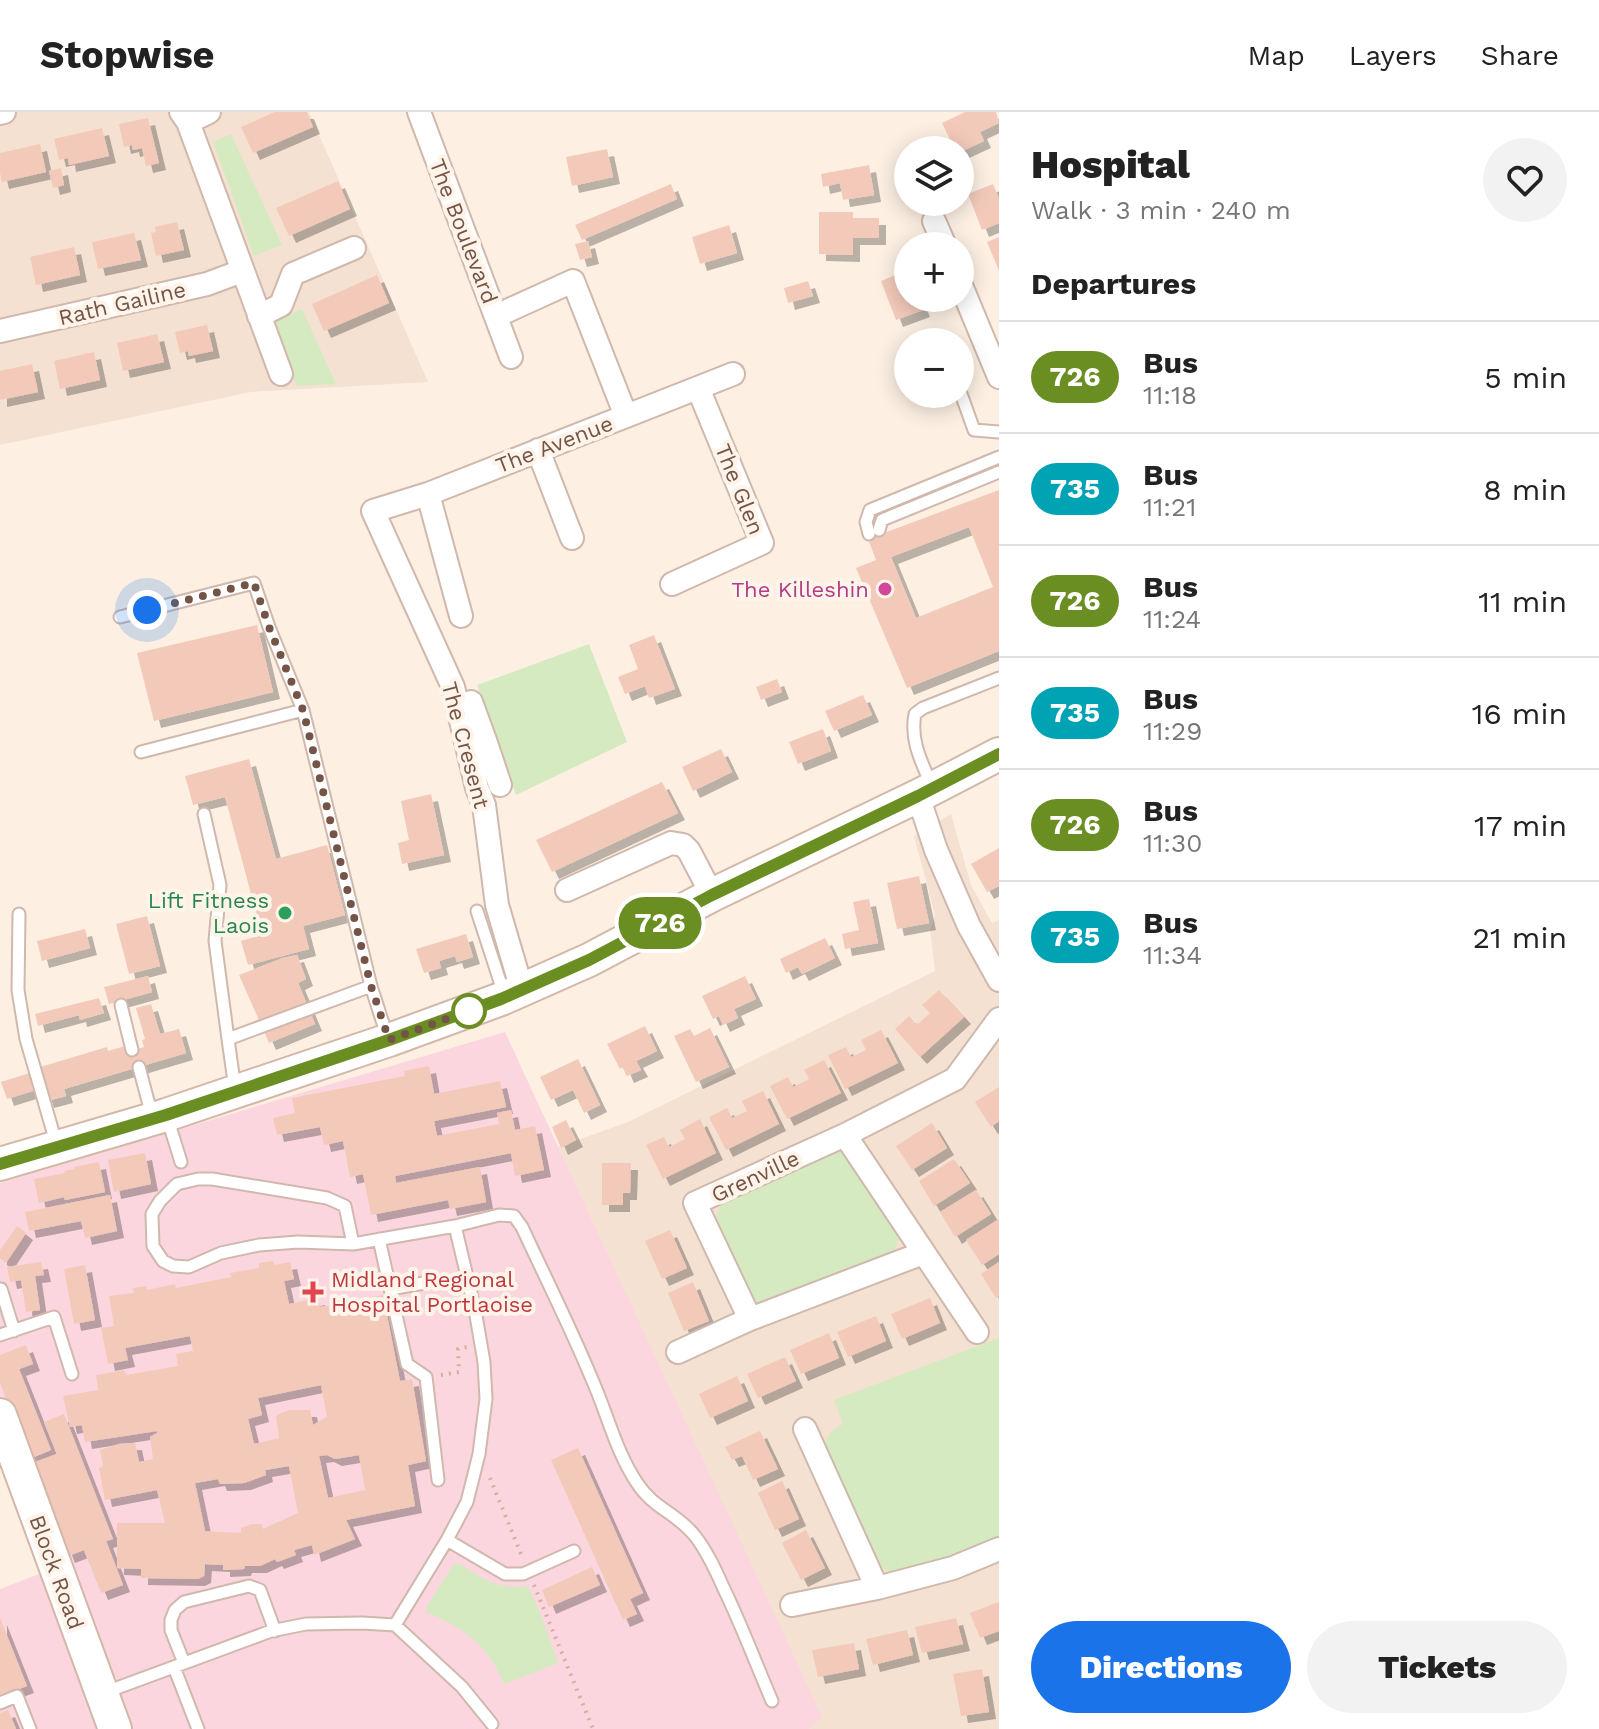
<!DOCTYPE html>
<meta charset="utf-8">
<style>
:root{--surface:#fff;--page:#f2f2f2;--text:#222;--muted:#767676;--line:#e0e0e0;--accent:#1a73e8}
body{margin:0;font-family:"Work Sans",sans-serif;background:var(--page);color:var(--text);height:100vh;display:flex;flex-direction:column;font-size:30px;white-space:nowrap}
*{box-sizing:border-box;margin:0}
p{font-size:26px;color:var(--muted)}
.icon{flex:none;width:44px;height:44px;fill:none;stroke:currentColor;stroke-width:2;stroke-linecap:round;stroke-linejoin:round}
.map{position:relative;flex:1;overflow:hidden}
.drawer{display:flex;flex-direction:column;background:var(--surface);width:600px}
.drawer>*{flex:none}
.badge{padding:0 16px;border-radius:26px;font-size:28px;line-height:52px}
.controls{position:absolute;left:894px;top:24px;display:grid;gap:16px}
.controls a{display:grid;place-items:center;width:80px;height:80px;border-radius:50%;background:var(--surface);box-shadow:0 4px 20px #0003;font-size:40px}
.you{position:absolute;width:40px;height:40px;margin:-20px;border:6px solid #fff;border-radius:50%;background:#1a73e8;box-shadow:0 0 0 12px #1a73e833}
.map>.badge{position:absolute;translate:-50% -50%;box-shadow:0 0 0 4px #fff}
h2{padding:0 32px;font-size:30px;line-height:72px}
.round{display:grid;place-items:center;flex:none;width:84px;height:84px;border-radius:42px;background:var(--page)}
.headline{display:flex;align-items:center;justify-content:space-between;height:136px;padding:0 32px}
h1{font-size:38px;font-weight:800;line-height:60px}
.cta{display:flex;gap:16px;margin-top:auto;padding:16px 32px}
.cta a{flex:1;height:92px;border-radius:48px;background:var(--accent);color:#fff;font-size:32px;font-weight:800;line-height:92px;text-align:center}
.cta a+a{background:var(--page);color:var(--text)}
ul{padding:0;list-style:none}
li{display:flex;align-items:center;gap:24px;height:112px;padding:0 32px;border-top:2px solid var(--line)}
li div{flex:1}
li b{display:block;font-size:30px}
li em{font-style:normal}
li .badge{min-width:88px;font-weight:700;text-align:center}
header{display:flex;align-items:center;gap:48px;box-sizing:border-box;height:112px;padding:0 40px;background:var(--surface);border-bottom:2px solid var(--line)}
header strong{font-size:38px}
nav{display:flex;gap:44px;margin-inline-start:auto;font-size:28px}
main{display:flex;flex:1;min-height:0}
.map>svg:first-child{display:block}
</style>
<header>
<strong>Stopwise</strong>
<nav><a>Map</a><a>Layers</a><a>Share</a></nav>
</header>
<main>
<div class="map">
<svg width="999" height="1617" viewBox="0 0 999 1617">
<defs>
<filter id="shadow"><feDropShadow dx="7" dy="7" stdDeviation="0" flood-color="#0004"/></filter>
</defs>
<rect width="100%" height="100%" fill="#fdf0e3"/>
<path fill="#f4e1d1" d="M0 0H309L428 270 251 280 0 333Z
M951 702 971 773 992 811 999 808V1617H809L821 1605 558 1035 628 1010 935 859 930 818 935 803 914 724Z"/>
<path fill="#fbd6de" d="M505 920 822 1605 809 1617H0V1477L65 1452 0 1288V1071Z"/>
<path fill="#d6eac1" d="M231 22 282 133 254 144 213 30Z
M302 197 336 272 297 274 272 209Z
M589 532 627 630 516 683 477 573Z
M839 1037 846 1043 898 1120C899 1131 896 1138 889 1147L765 1193 752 1188 716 1105 722 1089Z
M999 1226V1427C978 1436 910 1466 890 1460 884 1458 879 1453 875 1449L825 1340C825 1326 830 1317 843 1312L834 1288Z
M460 1452C484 1467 498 1478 528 1474L542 1505 558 1551 504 1572C488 1533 464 1516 426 1500L428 1493 453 1453Z"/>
<path fill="#f3caba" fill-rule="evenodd" filter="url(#shadow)" d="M275 0H307L313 15 253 41 241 15Z
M965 0H996L999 11 980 20 984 29 960 40V38H955L942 11Z
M148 6 159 51 146 54 142 36 133 38 132 33 124 35 119 12Z
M102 16 109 44 69 53 68 46 59 48 54 27Z
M40 32 46 60 2 70 0 61V41Z
M607 37 613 65 572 74 566 45Z
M869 53 874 83 843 88 840 71 823 75 821 62Z
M61 56 64 73 53 76 49 59Z
M338 69 350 97 289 124 276 96Z
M671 72 677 87 582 128 575 113Z
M993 72 999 87V111L982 118 968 82Z
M819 100H853V106H879V126H853V143L819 142Z
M177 110 184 138 156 144 151 121 156 120 155 115Z
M729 113 737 141 700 152 692 125Z
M134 121 141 148 98 157 92 130Z
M999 125V159L987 130Z
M588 129 592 145 580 148 575 132Z
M74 135 80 163 36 173 30 145Z
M908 158V186H918L923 198 896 208 881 169Z
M377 163 389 191 324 219 312 192Z
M808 169 813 184 788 191 784 176Z
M207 213 213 239 189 244 188 239 180 241 175 220Z
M157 222 164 250 123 259 117 231Z
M94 240 100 268 60 277 54 249Z
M32 252 38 280 0 288V259Z
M999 378V539L907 576 856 456 876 448 868 427ZM969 415 993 475 916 506 891 445Z
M257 513 273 580 154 609 137 541Z
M654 523 675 577 649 586 645 574 625 582 618 565 638 557 629 533Z
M777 567 782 580 761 588 756 575Z
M863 583 872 603 834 619 825 599Z
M823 617 831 639 798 652 789 630Z
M721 637 732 660 693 679 682 655Z
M249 647 276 747 327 733 345 803 303 814 309 837 248 853 241 829 262 823 225 685 193 693 185 664Z
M662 670 678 701 552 760 536 728Z
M431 682 444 743 402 752 398 731 409 728 401 689Z
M999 736V774L987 780 971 752Z
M919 764 929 811 897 817 887 771Z
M869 787 878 831 845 837 842 822 859 818 853 790Z
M147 804 160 854 129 862 116 812Z
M85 817 90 836 42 849 37 829Z
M466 822 473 845 457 850 455 844 439 849 441 856 424 861 416 837Z
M825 826 835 846 802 862 798 855 786 861 780 847Z
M297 843 306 867 298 871 315 912 269 931 239 863 283 846Z
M148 864 152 880 109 892 104 875Z
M745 864 756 887 734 897 738 906 723 913 719 904 713 907 702 884Z
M939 878 964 905 920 945 895 917 909 904 917 913 930 901 922 893Z
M99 886 104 901 80 908 79 903 38 914 35 902Z
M151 892 160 922 179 917 186 941 64 977 66 984 47 989 37 956 107 935 108 939 125 934 126 940 144 935 142 928 145 927 136 896Z
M645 914 657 939 636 949 641 958 627 964 623 955 620 957 607 932Z
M710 916 729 955 696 970 674 924 690 917 694 924Z
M881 918 898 951 845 977 828 943 846 935 851 945 866 938 861 928Z
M578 947 600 993 584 1001 573 978 551 988 540 965Z
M824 948 841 981 787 1007 770 974 788 965 793 975 809 967 804 958Z
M429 954 434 982 500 969 506 995 434 1009 437 1024 499 1012 497 1001 511 998 515 1018 535 1014 544 1058 515 1064 511 1041 395 1064 396 1071 480 1055 486 1090 450 1097 448 1088 371 1103 363 1062 350 1065 343 1029 324 1033 320 1015 277 1023 273 1006 295 1001 292 986 405 964 404 959Z
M33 960 39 977 7 987 1 970Z
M999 975V1009L991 1015 975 990Z
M763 979 779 1012 726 1038 709 1005 727 996 732 1006 747 999 742 989Z
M700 1007 716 1041 663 1067 646 1033 664 1025 669 1035 685 1027 680 1018Z
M566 1008 576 1028 561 1036 552 1015Z
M932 1011 947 1036 912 1058 896 1034Z
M145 1041 151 1072 114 1080 108 1048Z
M954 1047 970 1071 934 1094 919 1069Z
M99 1050 105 1080 65 1088 64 1085 39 1091 34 1067 65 1061 64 1059 74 1057V1055Z
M602 1051H631L630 1081H623V1093H602Z
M976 1078 991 1102 955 1125 940 1100Z
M110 1083 117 1119 85 1126 81 1109 29 1119 25 1100Z
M999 1107V1142L982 1153 966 1128Z
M17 1114 26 1121 6 1151 0 1146V1138Z
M670 1118 687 1156 662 1167 645 1129Z
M273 1149 274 1153 290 1150 294 1167 284 1169 289 1192 318 1186 320 1195 383 1183 400 1269 412 1267 426 1349 408 1353 415 1394 346 1408 355 1427 314 1443 312 1433 294 1438 296 1443 277 1450 275 1447 260 1454H245L244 1457 223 1458V1453L205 1452 204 1464 198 1467 141 1466V1457L117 1456V1411H165L157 1378 105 1388 99 1356 103 1354 100 1338 119 1332 135 1331 139 1350 153 1347 150 1325 157 1321V1319L85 1330 82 1313 70 1315 63 1284 98 1278 96 1263 124 1258 126 1263 178 1254 176 1242 193 1239 190 1224 125 1236 128 1248 108 1252 101 1216 114 1214 109 1184 134 1181 133 1176 146 1174 147 1178 175 1172 176 1176 231 1165 230 1161 259 1156V1151ZM321 1273 327 1305 313 1313 310 1298H290L281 1301 276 1304 279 1326 254 1332 248 1307 262 1303 258 1286ZM327 1343 335 1347 359 1343 365 1378 328 1386 319 1344ZM289 1354 298 1401 263 1417 262 1412H252L241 1416V1421L205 1419 195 1371 218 1367 220 1372 244 1371 266 1363 265 1358Z
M41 1150 44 1163 35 1164 40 1198 26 1200 21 1168 10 1170 7 1155Z
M999 1150V1184L996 1186 981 1162Z
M85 1153 95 1208 74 1212 64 1157Z
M693 1170 709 1209 684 1219 668 1181Z
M930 1186 940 1211 902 1227 891 1202Z
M876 1204 886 1229 848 1245 837 1220Z
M829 1221 839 1246 801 1262 790 1238Z
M26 1233 33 1252 19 1257 51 1338 29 1347 0 1271V1243Z
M785 1245 796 1269 758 1286 747 1262Z
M737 1264 748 1289 710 1306 699 1282Z
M64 1302 113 1427 106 1429 123 1473 101 1481 84 1438 68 1444 32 1351 57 1342 44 1310Z
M760 1319 778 1357 753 1368 742 1344 732 1348 725 1335Z
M578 1336 643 1481 630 1487 637 1502 623 1508 551 1348Z
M782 1369 799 1407 775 1418 758 1381Z
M806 1418 825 1456 801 1468 782 1431Z
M592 1455 600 1473 549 1495 542 1478Z
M999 1490V1519L980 1526 970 1501Z
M0 1506 27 1574 0 1584Z
M956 1506 963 1532 922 1541 915 1515Z
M907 1518 913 1543 873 1553 866 1527Z
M854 1531 859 1557 818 1565 812 1538Z
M982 1557 989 1600 961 1604 953 1562Z
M8 1598 16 1617H0V1601Z"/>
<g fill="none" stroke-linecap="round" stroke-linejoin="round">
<defs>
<path id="lane" d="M960 279 974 318 999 320
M879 418 882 408 999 360
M869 422 866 410 870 398 999 345
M120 505 254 471 269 515 303 598 371 874
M141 640 303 598
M931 672C921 649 910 628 915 602L923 596 999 566
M204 702 220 773 215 829 228 927
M477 799 504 882
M19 802 18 878 26 927 57 1034
M121 893 132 938
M139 955 152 1004
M235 977 228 927 371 874 388 927
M167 1005 181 1050
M455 1114 499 1103 514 1104 522 1115C545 1165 570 1214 591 1265 607 1300 615 1338 637 1371 653 1396 678 1402 695 1424 707 1439 716 1459 724 1477 742 1514 756 1552 772 1589
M379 1127 407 1252 426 1265 438 1368
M353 1132 345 1094 327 1086 212 1067H198L177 1072 160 1089 152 1102 153 1134 163 1149 173 1154 189 1155 221 1141 259 1133 298 1130 353 1132 455 1114 475 1198 484 1250 486 1287 479 1342 467 1390 447 1428 395 1513
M1 1177 14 1219
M390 1177 424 1171
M0 1223 54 1205 72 1262
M447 1428 505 1462H523L574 1439
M184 1551 171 1518V1508L175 1498 184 1490 249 1474 260 1478 275 1519
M174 1555 198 1617
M106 1580 271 1519 306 1512 362 1511 395 1513 462 1575 492 1612
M0 1591 17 1584 30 1617"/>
<path id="street" d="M181 0 188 10 281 262
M419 0 511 245
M0 1 4 0
M188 10 209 0
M934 109 945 134
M960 171 999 265
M259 204 281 193 293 162 354 136
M496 204 573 169 626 304
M0 219 207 172 242 159
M538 338 572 426
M428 382 461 504
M672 472 762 431 698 276
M486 631 500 673
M468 636 486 631 471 590
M918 684 936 738 969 814 999 868
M567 778 671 731 683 733 689 739 712 783
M522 878 497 793 484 693 477 676 453 575 373 399 428 382 733 262
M845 1023 977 1220
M750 1207 695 1091 845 1023 955 967 999 907
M678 1240 750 1207 923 1141
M805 1317 877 1476
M792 1493 877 1476 953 1456 999 1437"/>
<path id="secondary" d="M0 1052 166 1003 389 928 501 887 589 848 712 783 918 684 999 642
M0 1303 115 1617"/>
</defs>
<use href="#lane" stroke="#d0b8ac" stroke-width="15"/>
<use href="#street" stroke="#d0b8ac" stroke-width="26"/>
<use href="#secondary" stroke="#d3b7a9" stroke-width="36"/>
<path stroke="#d7ad9d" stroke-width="4" stroke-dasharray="2 6" stroke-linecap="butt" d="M441 1263 459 1260 458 1237 467 1235
M490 1366 523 1447
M534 1473 593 1617"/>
<use href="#lane" stroke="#fff" stroke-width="11"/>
<use href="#street" stroke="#fff" stroke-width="22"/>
<use href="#secondary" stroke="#fff" stroke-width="32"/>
</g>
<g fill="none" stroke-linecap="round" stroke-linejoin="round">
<defs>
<path id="line" d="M0 1052 166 1003 389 928 501 887 589 848 712 783 918 684 999 642"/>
</defs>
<use href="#line" stroke="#fff" stroke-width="18"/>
<use href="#line" stroke="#6b8e23" stroke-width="12"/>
<path stroke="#755448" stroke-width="8" stroke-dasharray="0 14.4" d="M147 498 254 471 269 515 303 598 371 874 389 928 479 895 469 899"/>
</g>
<circle fill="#d1479c" stroke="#fff4e9" stroke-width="3" cx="885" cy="477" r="8"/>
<circle fill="#2e9e5b" stroke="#fff4e9" stroke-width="3" cx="285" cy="801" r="8"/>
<circle fill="#fff" stroke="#6b8e23" stroke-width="4" cx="469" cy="899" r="16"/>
<path fill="#e0444e" stroke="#fff4e9" stroke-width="3" d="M309 1168h8v8h8v8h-8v8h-8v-8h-8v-8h8z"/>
<g text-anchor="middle" stroke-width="8" stroke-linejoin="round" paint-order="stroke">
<g font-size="22" fill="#755448" stroke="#fff4e9">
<text transform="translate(464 119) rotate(69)" y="8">The Boulevard</text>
<text transform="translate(122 191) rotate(-13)" y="8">Rath Gailine</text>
<text transform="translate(554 332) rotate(-21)" y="8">The Avenue</text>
<text transform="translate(740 377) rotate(68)" y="8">The Glen</text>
<text transform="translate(466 633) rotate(75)" y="8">The Cresent</text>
<text transform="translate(755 1064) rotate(-25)" y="8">Grenville</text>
<text transform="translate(57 1460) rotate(70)" y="8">Block Road</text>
</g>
<g font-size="22" fill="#b23c85" stroke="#fff4e9" text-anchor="end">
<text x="869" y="485">The Killeshin</text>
</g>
<g font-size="22" fill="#27864d" stroke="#fff4e9" text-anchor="end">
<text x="269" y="796">Lift Fitness<tspan x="269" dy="25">Laois</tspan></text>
</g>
<g font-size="22" fill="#be3a42" stroke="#fff4e9" text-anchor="start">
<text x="331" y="1175">Midland Regional<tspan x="331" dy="25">Hospital Portlaoise</tspan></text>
</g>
</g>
</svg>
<div class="controls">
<a><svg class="icon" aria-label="layers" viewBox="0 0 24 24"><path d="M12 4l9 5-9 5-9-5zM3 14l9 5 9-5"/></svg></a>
<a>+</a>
<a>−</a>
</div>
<div class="you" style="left:147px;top:498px"></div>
<b class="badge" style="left:660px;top:811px;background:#6b8e23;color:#fff">726</b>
</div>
<section class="drawer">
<div class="headline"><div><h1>Hospital</h1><p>Walk · 3 min · 240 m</p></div><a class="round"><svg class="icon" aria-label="heart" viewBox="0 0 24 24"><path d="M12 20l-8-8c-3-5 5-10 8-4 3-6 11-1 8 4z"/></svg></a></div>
<h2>Departures</h2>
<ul>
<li><span class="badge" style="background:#6b8e23;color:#fff">726</span><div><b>Bus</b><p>11:18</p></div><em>5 min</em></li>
<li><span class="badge" style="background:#00a3b4;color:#fff">735</span><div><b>Bus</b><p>11:21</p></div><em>8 min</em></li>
<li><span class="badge" style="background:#6b8e23;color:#fff">726</span><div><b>Bus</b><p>11:24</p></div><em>11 min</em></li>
<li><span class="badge" style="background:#00a3b4;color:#fff">735</span><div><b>Bus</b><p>11:29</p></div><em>16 min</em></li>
<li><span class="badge" style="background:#6b8e23;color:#fff">726</span><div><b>Bus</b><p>11:30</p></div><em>17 min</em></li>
<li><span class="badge" style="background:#00a3b4;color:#fff">735</span><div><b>Bus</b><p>11:34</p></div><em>21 min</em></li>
</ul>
<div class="cta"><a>Directions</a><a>Tickets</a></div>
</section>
</main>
